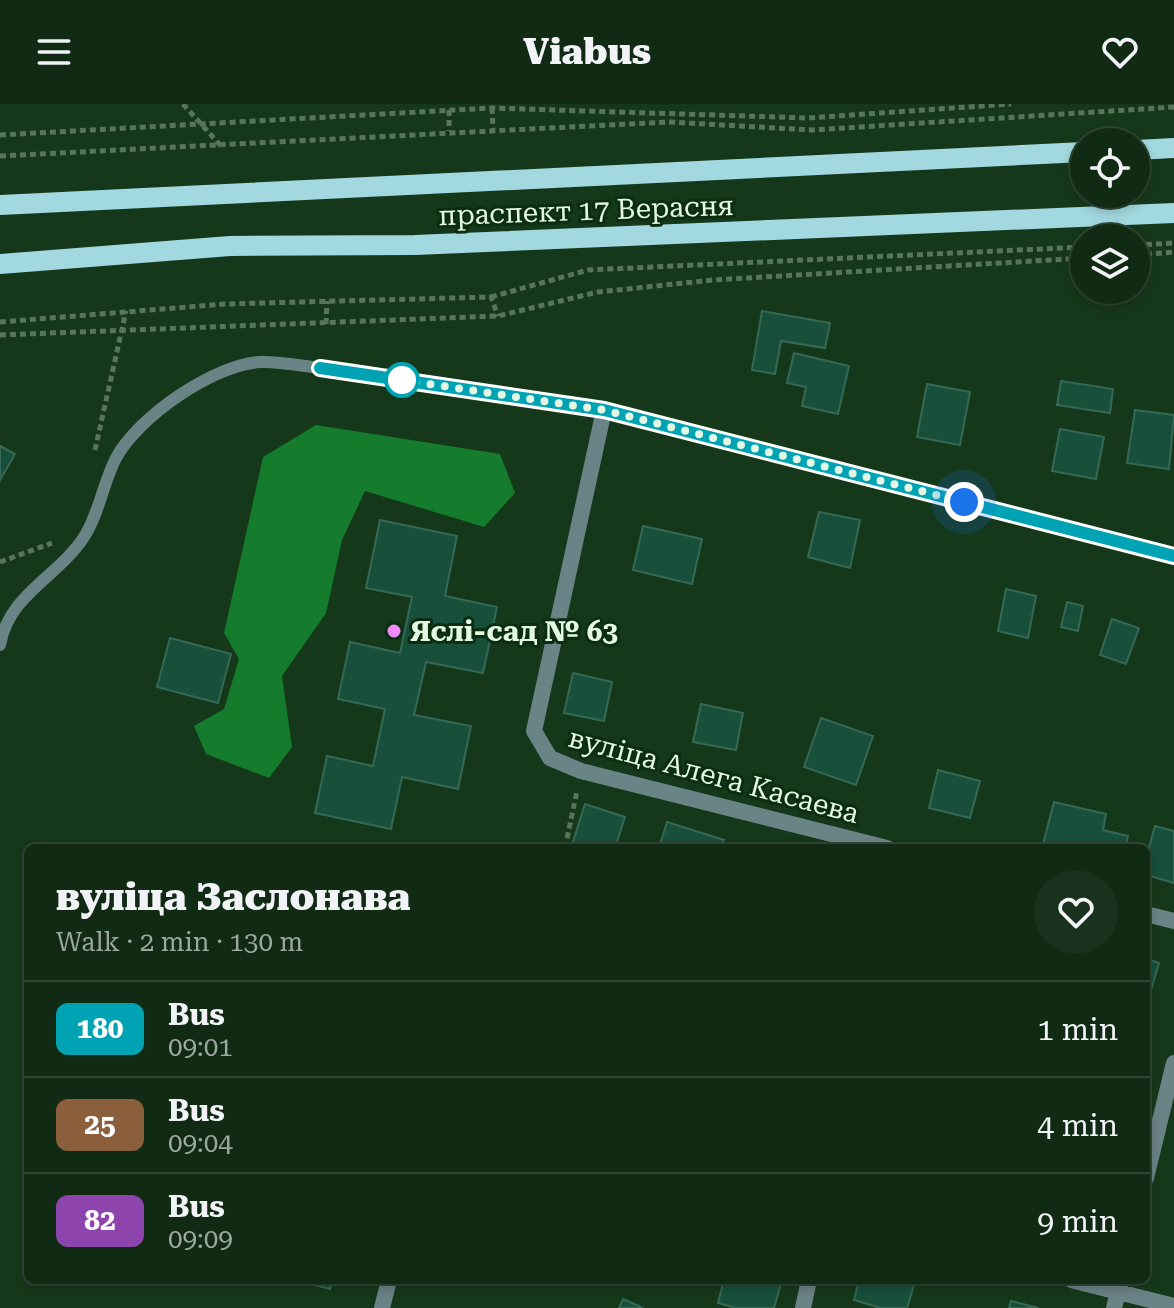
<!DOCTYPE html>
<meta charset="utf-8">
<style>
:root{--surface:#102a14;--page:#19321d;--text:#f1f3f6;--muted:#9ca7a0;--line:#304634}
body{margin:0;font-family:"Roboto Serif",serif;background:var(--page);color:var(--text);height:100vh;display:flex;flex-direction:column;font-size:30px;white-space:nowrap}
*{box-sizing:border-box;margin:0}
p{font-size:26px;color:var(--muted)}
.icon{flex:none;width:44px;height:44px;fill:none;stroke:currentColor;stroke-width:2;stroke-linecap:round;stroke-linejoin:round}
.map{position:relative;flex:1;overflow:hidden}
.side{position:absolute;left:24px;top:740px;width:1126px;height:440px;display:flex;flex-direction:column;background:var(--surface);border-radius:12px;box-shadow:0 4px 12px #0003,0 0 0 2px var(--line)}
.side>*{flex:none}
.badge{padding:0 16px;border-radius:12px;font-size:28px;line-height:52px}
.buttons{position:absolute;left:1070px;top:24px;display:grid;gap:16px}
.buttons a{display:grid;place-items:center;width:80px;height:80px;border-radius:50%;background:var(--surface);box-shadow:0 4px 12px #0003,0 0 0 2px var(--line);font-size:40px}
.you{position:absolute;width:40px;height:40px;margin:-20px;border:6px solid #fff;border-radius:50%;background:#1a73e8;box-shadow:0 0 0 12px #1a73e833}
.map>.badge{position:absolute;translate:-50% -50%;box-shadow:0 0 0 4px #fff}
.round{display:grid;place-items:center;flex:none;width:84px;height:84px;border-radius:42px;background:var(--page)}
.overview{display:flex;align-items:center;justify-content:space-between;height:136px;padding:0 32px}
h1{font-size:38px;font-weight:800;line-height:60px}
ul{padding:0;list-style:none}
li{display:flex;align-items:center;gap:24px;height:96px;padding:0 32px;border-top:2px solid var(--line)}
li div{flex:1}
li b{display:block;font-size:30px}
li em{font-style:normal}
li .badge{min-width:88px;font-weight:700;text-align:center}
header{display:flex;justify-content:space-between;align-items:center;height:104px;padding:0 32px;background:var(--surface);font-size:36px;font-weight:800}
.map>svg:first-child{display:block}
</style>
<header><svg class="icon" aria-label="menu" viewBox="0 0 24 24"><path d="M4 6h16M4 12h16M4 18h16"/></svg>Viabus<svg class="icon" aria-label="heart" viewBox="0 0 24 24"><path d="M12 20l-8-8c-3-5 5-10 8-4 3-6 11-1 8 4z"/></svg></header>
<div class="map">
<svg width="1174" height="1204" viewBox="0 0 1174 1204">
<rect width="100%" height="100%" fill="#16381a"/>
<path fill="#147c2c" d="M316 321 500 350 515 389 484 423 365 387 342 436 326 509 282 572 292 643 269 674 206 650 194 622 224 605 239 555 224 529 263 353Z"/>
<path fill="#184f3b" stroke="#356955" stroke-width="2" d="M762 207 830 219 825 244 781 237 775 270 752 266Z
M794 249 849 262 838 310 802 302 806 283 787 279Z
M1061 277 1113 285 1110 309 1057 301Z
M927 280 970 288 960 341 917 333Z
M1135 306 1174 311 1169 365 1127 359Z
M1060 325 1104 333 1096 375 1052 367Z
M0 342 15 350 0 376Z
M819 408 860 416 850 464 808 453Z
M380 416 457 432 445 492 497 503 483 569 426 558 414 611 471 622 458 685 402 673 391 725 315 709 327 652 373 662 385 605 338 595 350 538 400 549 412 493 366 484Z
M643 422 702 435 692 480 633 466Z
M1006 485 1036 492 1028 534 998 527Z
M1067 498 1083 502 1078 527 1061 523Z
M1112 515 1139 524 1126 560 1100 551Z
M170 534 231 550 218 599 157 583Z
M573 569 612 578 604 617 564 609Z
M701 600 743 609 736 646 693 638Z
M821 614 873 632 856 681 804 663Z
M938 666 980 677 970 714 929 704Z
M1054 698 1106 710 1103 726 1128 732 1125 744H1042Z
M585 700 625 713 615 744H571Z
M667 718 724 736 721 744H659Z
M1155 722 1174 727V779L1146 771V754Z
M1146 855 1159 859 1146 903Z
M296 1176H332L330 1185Z
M724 1176H782L774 1204H736L718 1199Z
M859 1176H908L915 1178 907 1204H881L854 1196Z
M623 1195 643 1204H619Z
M1011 1197 1039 1204H1009Z"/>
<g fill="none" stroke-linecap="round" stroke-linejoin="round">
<path stroke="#58755b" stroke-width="5" stroke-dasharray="6 4" stroke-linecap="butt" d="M183 0 221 42
M492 4 493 25
M449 6V27
M0 31 492 4 808 14 1011 0
M0 52 669 18 812 26 1174 3
M1136 141 1174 139
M1136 151 1174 148
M491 193 588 166 1084 143
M0 218 225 200 491 193 498 212
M326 220 327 197
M0 231 498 212 598 188 713 176 1084 154
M95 346 126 207
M0 458 52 439
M565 744 577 687"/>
<path stroke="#6a8387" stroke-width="12" d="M0 541C9 490 57 474 84 433 99 410 103 379 116 354 138 313 213 261 260 258 279 257 301 262 320 264"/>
<path stroke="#6a8387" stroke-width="16" d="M320 264 604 306 1174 452
M604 306 534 627 550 654 581 667 887 744
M1146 810 1174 817
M1146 1074 1174 959
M1071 1176 1174 1202
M382 1204 389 1176
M803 1204 809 1176
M1114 1204 1121 1176"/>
<path stroke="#a2d8df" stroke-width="20" d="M1136 46 1174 44
M0 101 1084 48
M0 160 230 142 415 141 1174 109"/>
</g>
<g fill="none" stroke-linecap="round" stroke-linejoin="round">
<defs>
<path id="line" d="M320 264 604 306 1174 452"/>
</defs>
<use href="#line" stroke="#fff" stroke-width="18"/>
<use href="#line" stroke="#00a3b4" stroke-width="12"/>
<path stroke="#e3f7e4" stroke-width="8" stroke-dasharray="0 14.4" d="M402 276 604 306 964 398"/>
</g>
<circle fill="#fff" stroke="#00a3b4" stroke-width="4" cx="402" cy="276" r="16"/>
<circle fill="#f18af4" stroke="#0b2e10" stroke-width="3" cx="394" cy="527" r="8"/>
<g text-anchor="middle" stroke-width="6" stroke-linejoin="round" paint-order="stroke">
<g font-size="28" fill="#e3f7e4" stroke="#0b2e10">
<text transform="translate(586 106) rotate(-2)" y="10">праспект 17 Верасня</text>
<text transform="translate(714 671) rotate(15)" y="10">вуліца Алега Касаева</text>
</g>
<g font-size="28" font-weight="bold" fill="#e3f7e4" stroke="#0b2e10" text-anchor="start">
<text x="410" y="537">Яслі-сад № 63</text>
</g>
</g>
</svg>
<div class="buttons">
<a><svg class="icon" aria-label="locate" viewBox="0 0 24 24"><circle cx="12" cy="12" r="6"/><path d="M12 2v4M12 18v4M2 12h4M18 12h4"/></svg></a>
<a><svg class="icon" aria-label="layers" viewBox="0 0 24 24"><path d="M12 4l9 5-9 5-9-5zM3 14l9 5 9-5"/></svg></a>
</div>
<div class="you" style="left:964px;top:398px"></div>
<section class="side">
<div class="overview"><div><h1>вуліца Заслонава</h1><p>Walk · 2 min · 130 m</p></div><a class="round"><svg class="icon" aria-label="heart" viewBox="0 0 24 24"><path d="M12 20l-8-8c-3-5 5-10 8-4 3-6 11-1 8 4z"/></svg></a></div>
<ul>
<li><span class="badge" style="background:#00a3b4;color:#fff">180</span><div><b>Bus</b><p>09:01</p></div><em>1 min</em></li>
<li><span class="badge" style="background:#8b5e3c;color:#fff">25</span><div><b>Bus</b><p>09:04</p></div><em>4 min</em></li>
<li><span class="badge" style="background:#8e44ad;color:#fff">82</span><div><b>Bus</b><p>09:09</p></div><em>9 min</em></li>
</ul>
</section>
</div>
